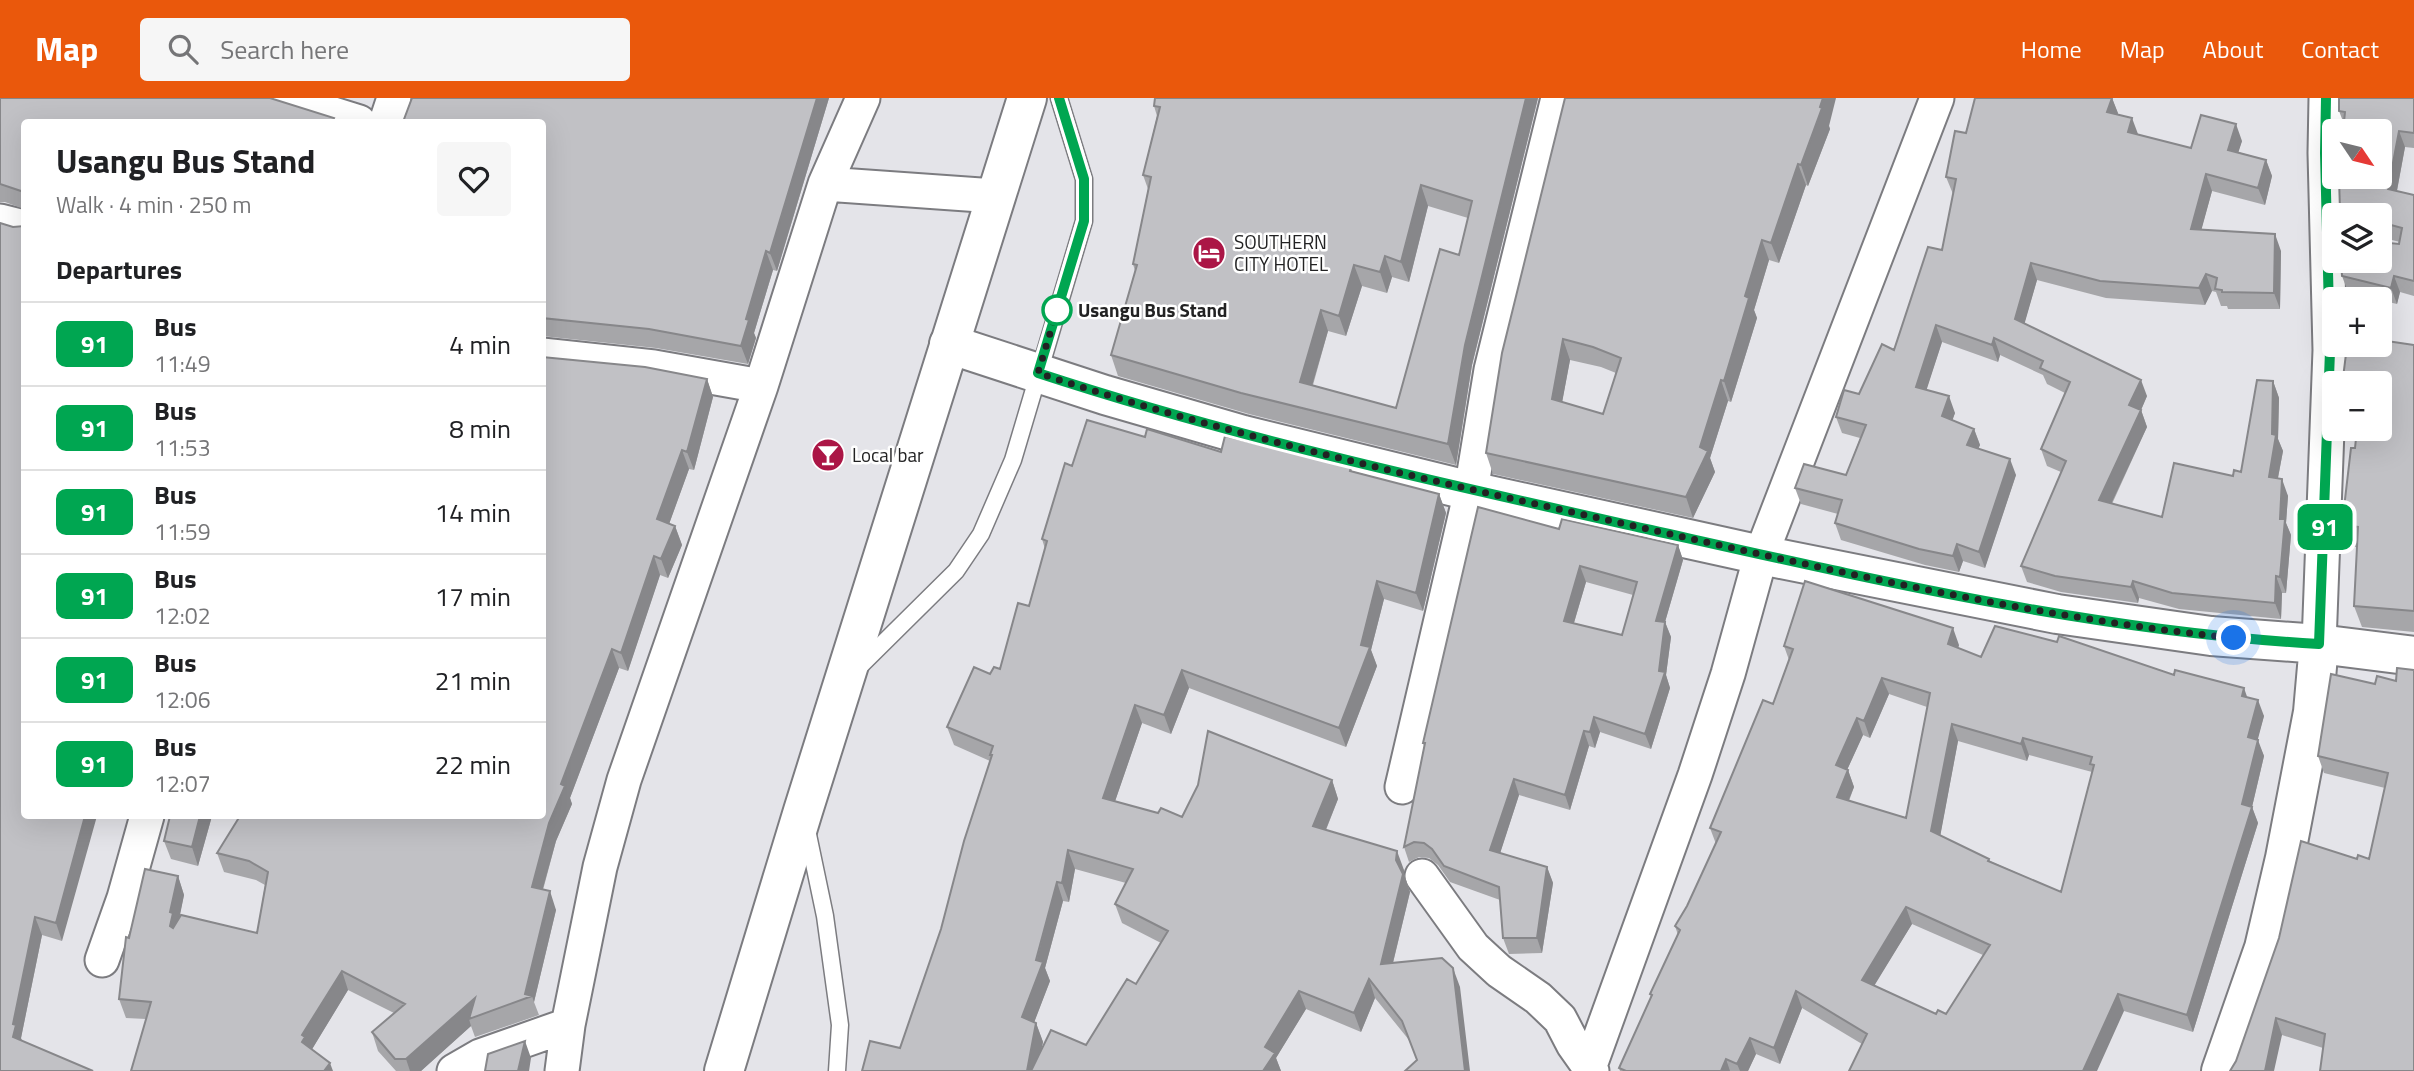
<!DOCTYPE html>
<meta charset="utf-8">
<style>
:root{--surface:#fff;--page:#f6f6f6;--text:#202124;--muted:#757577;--line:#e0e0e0;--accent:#ea580c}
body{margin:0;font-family:"Titillium Web",sans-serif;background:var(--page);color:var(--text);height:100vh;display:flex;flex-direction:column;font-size:26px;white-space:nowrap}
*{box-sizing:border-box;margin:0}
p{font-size:23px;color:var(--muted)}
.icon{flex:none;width:38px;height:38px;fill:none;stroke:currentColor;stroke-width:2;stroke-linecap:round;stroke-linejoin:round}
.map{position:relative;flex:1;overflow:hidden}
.drawer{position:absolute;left:21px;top:21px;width:525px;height:700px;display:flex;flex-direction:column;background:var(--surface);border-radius:7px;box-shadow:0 7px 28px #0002}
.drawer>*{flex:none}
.badge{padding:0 14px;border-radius:10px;font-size:24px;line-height:46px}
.needle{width:46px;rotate:125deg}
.buttons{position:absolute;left:2322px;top:21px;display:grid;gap:14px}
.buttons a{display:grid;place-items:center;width:70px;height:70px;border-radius:7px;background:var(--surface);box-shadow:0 7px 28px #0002;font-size:35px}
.you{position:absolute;width:35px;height:35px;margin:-18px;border:5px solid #fff;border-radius:50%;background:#1a73e8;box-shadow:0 0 0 10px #1a73e833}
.map>.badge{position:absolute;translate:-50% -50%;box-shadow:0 0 0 4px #fff}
h2{padding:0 35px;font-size:26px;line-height:63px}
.round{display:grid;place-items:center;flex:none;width:74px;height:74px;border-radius:7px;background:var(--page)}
.overview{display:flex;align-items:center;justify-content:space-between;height:119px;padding:0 35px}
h1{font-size:33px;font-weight:700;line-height:52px}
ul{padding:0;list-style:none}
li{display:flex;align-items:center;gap:21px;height:84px;padding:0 35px;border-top:2px solid var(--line)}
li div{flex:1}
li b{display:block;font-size:26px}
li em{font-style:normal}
li .badge{min-width:77px;font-weight:700;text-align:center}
header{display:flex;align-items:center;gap:42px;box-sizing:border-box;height:98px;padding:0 35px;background:var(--accent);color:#fff}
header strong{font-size:33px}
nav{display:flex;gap:38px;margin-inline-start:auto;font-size:24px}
.search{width:490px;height:63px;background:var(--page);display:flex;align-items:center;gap:18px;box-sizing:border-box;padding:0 24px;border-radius:7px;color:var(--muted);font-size:26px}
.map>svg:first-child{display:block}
</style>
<header>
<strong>Map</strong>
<div class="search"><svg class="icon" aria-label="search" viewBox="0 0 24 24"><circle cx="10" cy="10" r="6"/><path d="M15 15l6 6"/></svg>Search here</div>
<nav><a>Home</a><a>Map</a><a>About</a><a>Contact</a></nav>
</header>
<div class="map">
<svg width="2414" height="973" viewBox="0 0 2414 973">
<rect width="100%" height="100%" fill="#e4e4e9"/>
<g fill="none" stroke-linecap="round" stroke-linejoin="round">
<defs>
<path id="service" d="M859 569 956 473 981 436 1013 362 1084 123V81L1059 0
M807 732 825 818 840 927 837 973"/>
<path id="minor" d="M282 0 359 24
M386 24 394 0
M825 86 995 98
M0 123 24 129
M542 257 654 269 761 288
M2319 546 2330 252 2325 55 2326 0
M1402 689 1471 393 1491 272 1558 0
M1422 778 1473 849 1499 873 1538 900 1560 921 1573 946 1592 973
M102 862 124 800 147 718
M454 973 480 958 568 927 600 769 624 682 761 288 825 86 863 0
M562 973 568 927
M1588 973 1695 677 1728 576 1761 457 1937 0"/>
<path id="tertiary" d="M949 246 1105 297 1243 337 1471 393 1761 457 2057 516 2211 538 2319 546 2414 558
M2221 973 2264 850 2285 760 2313 614 2319 546"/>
<path id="trunk" d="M724 973 803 713 1027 0"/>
</defs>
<use href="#service" stroke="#7c7c80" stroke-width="19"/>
<use href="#minor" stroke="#7c7c80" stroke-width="37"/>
<use href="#tertiary" stroke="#7c7c80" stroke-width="42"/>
<use href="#trunk" stroke="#7c7c80" stroke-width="42"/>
<use href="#service" stroke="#fff" stroke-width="16"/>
<use href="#minor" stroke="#fff" stroke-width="33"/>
<use href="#tertiary" stroke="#fff" stroke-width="38"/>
<use href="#trunk" stroke="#fff" stroke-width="38"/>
</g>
<path fill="#a6a6a9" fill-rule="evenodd" d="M0 0 24 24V111L5 104H0Z
M829 0 777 173 773 172 754 235 756 240 748 266 656 250 542 238V24Z
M1538 0 1472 267 1456 367 1249 316 1118 278 1111 257 1135 173 1133 166 1148 91 1143 77 1157 18 1154 8ZM1428 108 1468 120 1459 157 1396 310 1313 287 1328 233 1346 238 1362 188 1387 195 1392 179 1409 184Z
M1565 0 1829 28 1830 31 1808 88 1806 87 1779 165 1769 162 1754 212 1757 220 1731 304 1728 303 1710 360 1715 374 1693 420 1493 376 1486 355ZM1570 262 1601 269 1616 275 1603 316 1562 304Z
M1975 0H2112L2118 16 2138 37 2191 50 2242 43 2238 54 2266 62 2272 78 2265 107 2212 93 2201 132 2281 153 2280 211H2228L2227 208H2221L2216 194 2212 193 2205 207 2106 200 2037 182 2024 226 2147 298 2141 312 2147 329 2112 406 2162 419 2241 374 2273 283 2279 300 2278 341 2283 353 2278 380 2288 398 2286 425 2291 437 2286 495H2282L2281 521 2179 511 2139 500 2138 505 2061 494 2027 484 2021 468 2061 374 2047 368 2041 351 2065 295 2047 286 2043 277 2000 257 1998 264 1942 244 1926 292 1955 315 1952 322 1974 331 1980 347 1978 350 2016 377 1985 470 1963 463 1959 474 1925 467 1841 442 1835 425 1838 416 1801 406 1795 390 1846 377 1860 340 1842 335 1836 319 1859 296 1894 252 1942 152 1953 96 1946 79 1966 35Z
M2414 0V50L2405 49 2397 93 2414 97V198L2400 194 2397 206 2380 202V201H2376L2348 194 2342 178 2399 146 2400 144 2380 139V117H2342L2340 113 2344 26 2339 13Z
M13 129H23L62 843 42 837 21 940 0 973Z
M2414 247V534L2362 529 2354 508 2357 449H2350L2342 427 2380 285H2345L2343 280 2369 251Z
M707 281 713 299 694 372 689 371 669 426 675 428 682 447 668 480 660 477 628 573 619 570 570 700 572 706 556 743 543 792 556 812 534 904 539 917 475 939 471 928 421 973H396L378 953 372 934 394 915 348 892 312 951 146 921 126 920 119 901 129 840 178 778 184 797 179 820 257 835 265 787 256 782 224 774 217 755 542 718Z
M1145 339 1221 354 1351 369 1352 373 1439 396 1446 415 1423 513 1384 501 1371 552 1377 568 1346 649 1189 590 1171 636 1142 625 1115 703 1158 715 1182 719 1332 682 1338 701 1326 732 1404 772V776L1410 794 1393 865 1460 889 1417 962 1409 942 1375 900 1361 934 1306 911 1276 960 1281 973H862L900 950 941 831 990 663 954 647 947 629 990 576 1000 571 1029 508 1045 451 1042 441 1072 368ZM1075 771 1126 785 1115 806 1122 825 1161 845 1136 886 1086 947 1041 952 1043 944 1036 925 1034 924 1050 883 1045 870 1063 803 1069 804Z
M1559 431 1678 447 1683 462 1665 524 1671 539 1666 577 1670 590 1651 651 1600 634 1595 650 1589 648 1570 712 1519 697 1500 755 1547 769 1553 785 1542 855 1509 856 1503 840 1500 802 1450 784 1438 767 1429 760 1419 759 1409 764 1404 749 1424 648 1423 645ZM1586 484 1633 497 1622 537 1574 525Z
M1959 547 1958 550 1981 559 2174 577 2247 599 2264 618 2257 642 2264 658 2252 709 2258 725 2193 934 2124 913 1862 946 1802 910 1780 966 1756 956 1748 973H1620L1619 970 1651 899 1650 896 1678 837 1675 828 1687 808 1716 746 1710 730 1773 606 1789 562 1784 548ZM1889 596 1927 609 1906 720 1849 703 1854 689 1848 672H1847L1863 637 1870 640ZM1958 643 2027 663 2029 657 2092 674 2061 794 1990 763 1989 761 1940 738ZM1912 826 1983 857 1946 916H1936L1874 887Z
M2414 572 2323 950 2282 937 2230 973 2357 761H2369L2385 690 2324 675 2318 658 2375 586 2396 583Z
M170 718H212L198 768 171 761 164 743Z"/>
<path fill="#87878a" d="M817 0H829L777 173 770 155Z
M1526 0H1538L1472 267 1456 367 1448 346 1465 247Z
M1823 0H1836L1829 28 1830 31 1808 88 1801 67Z
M2112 0 2118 15 2113 30 2107 14Z
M2132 20 2138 36 2134 51 2128 34Z
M2236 26 2242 43 2234 68 2228 52Z
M2399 33 2405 49 2394 108 2388 91Z
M2266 62 2272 78 2265 107 2258 90Z
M1798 66 1806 87 1779 165 1771 145Z
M2206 76 2212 93 2197 148 2191 131Z
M1421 87 1428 108 1409 184 1401 164Z
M2275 136 2281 153 2280 211 2274 195Z
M1762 142 1769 162 1754 212 1757 220 1731 304 1724 283 1745 198Z
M766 153 773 172 754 235 756 240 748 266 741 248 746 221Z
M1385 158 1392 179 1387 195 1380 174Z
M2031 165 2037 182 2021 238 2015 221Z
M1354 167 1362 188 1346 238 1339 218Z
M2206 176 2212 193 2205 207 2199 190Z
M2394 178 2400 194 2397 206 2391 190Z
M1321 212 1328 233 1307 305 1300 284Z
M1936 227 1942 244 1922 306 1916 289Z
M1994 240 2000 257 1998 264 1992 247Z
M1563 241 1570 262 1559 321 1552 301Z
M707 281 713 299 694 372 687 354Z
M1721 282 1728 303 1710 360 1715 374 1693 420 1686 399 1700 349Z
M2141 282 2147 298 2141 312 2147 329 2105 419 2099 402 2129 307Z
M2273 283 2279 300 2278 341 2283 353 2275 395 2269 379 2272 336Z
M1949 298 1955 315 1948 335 1942 318Z
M1974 331 1980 347 1973 363 1967 347Z
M682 352 689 371 664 440 657 421Z
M2010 361 2016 377 1985 470 1979 454Z
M2282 381 2288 398 2286 425 2291 437 2286 495 2280 479V421Z
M1439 396 1446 415 1423 513 1416 495Z
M675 428 682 447 668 480 661 461Z
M1957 446 1963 463 1959 474 1953 458Z
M1678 447 1683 462 1665 524 1671 539 1666 577 1670 590 1651 651 1645 636 1659 573 1656 523Z
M654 458 660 477 628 573 621 555Z
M1580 468 1586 484 1570 538 1564 523Z
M2276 478 2282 495 2281 521 2275 505Z
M1377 483 1384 501 1371 552 1377 568 1346 649 1339 630Z
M2133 483 2139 500 2138 505 2131 489Z
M1953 530 1959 547 1954 562 1948 546Z
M612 551 619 570 570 700 572 706 556 743 538 808 532 789 549 725 561 686Z
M1182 572 1189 590 1171 636 1164 617Z
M1882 580 1889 596 1870 640 1864 623Z
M2244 590 2250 607 2242 598Z
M2258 602 2264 618 2254 656 2248 639Z
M1135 607 1142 625 1110 718 1103 700Z
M1594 619 1600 634 1595 650 1590 634Z
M1857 620 1863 637 1842 683 1836 667Z
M1952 626 1958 643 1938 750 1931 733Z
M1584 633 1589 648 1570 712 1565 697Z
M2023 640 2029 657 2027 663 2021 646Z
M2258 642 2264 658 2252 709 2258 725 2193 934 2187 917 2242 706Z
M1848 672 1854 689 1843 716 1837 699Z
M1514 681 1519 697 1496 768 1490 752Z
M1332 682 1338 701 1320 746 1313 728Z
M85 718H97L62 843 56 825Z
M200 718H212L198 768 192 749Z
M1068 752 1075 771 1069 804 1062 785Z
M1397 753 1404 772V776L1410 794 1388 885 1381 866Z
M1547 769 1553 785 1542 855 1537 840Z
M178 778 184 797 178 827 180 834 170 828V814Z
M1057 784 1063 803 1045 870 1050 883 1029 938 1022 919Z
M550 793 556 812 534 904 532 898 525 896Z
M1906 809 1912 826 1868 898 1862 882Z
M35 819 42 837 21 940 23 945 13 939V926Z
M1453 870 1460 889 1470 973H1465Z
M342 873 348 892 311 953 302 944V937Z
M1369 881 1375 900 1361 934 1354 915Z
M1299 893 1306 911 1276 960 1281 973H1263L1265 949Z
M1796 893 1802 910 1780 966 1774 950Z
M2118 896 2124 913 2097 973H2083Z
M475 900 469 921 471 928 421 973H410L406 961Z
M2276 920 2282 937 2274 973H2265Z
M1036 925 1043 944 1037 973H1027Z
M1750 940 1756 956 1748 973H1740L1737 966Z
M525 943 531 960 529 973H518Z
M1726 961 1730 973H1721Z
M330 965 333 973H324Z"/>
<path fill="#c1c1c5" stroke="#87878a" stroke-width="2" fill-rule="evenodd" d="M0 0H270L334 20 332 24H24V94L0 86Z
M412 0H817L770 155 766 153 746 221 749 222 741 248 649 231 542 220V24H403Z
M1155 0H1526L1465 247 1448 346 1241 295 1111 257 1137 167 1133 166 1151 79 1143 77 1160 9 1154 8ZM1421 87 1472 103 1459 157 1440 151 1396 310 1300 284 1321 212 1339 218 1354 167 1380 174 1385 158 1401 164Z
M1565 0H1823L1820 9 1822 10 1801 67 1798 66 1771 145 1762 142 1745 198 1749 200 1724 283 1721 282 1700 349 1708 353 1686 399 1486 355 1502 255ZM1563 241 1593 249 1621 260 1603 316 1552 301Z
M1975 0H2112L2107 14 2132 20 2128 34 2191 50 2201 17 2236 26 2228 52 2266 62 2258 90 2206 76 2191 131 2275 136 2274 195 2222 194V192L2215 191 2217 180 2206 176 2199 190 2100 183 2031 165 2015 221 2141 282 2129 307 2141 312 2099 402 2162 419 2174 365 2233 378 2234 372 2241 374 2257 282 2273 283 2272 336 2276 337 2269 379 2282 381 2280 421H2285L2280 479 2276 478 2275 505 2172 495 2133 483 2131 489 2055 478 2021 468 2066 363 2041 351 2070 284 2040 270 2043 263 1994 240 1992 247 1936 227 1916 289 1949 298 1942 318 1974 331 1967 347 2010 361 1979 454 1957 446 1953 458 1919 451 1835 425 1842 402 1795 390 1804 366 1846 377 1866 327 1836 319 1844 292 1859 296 1882 246 1894 252 1928 149 1942 152 1956 81 1946 79 1955 33 1966 35Z
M2339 0H2414V35L2399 33 2388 91 2414 97V183L2394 178 2391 190 2342 178 2341 163H2380V144L2399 146 2402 130 2380 124V117H2355L2340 113 2339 79H2380V33H2343L2345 14 2339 13Z
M0 125 13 129 24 128V718H85L56 825 35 819 13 926 16 927 13 939 93 973H0Z
M2380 242 2414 247V513L2354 508 2358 429 2342 427 2351 350H2355L2357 331H2380V285H2364L2365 282 2343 280 2347 248 2369 251 2370 247H2380Z
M542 259 645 269 707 281 687 354 682 352 657 421 675 428 661 461 654 458 621 555 612 551 561 686 565 688 549 725 532 789 550 793 525 896 532 898 469 921 475 900 406 961H395L372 934 405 906 342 873 302 937 305 939 302 944 330 965 324 973H131L151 904 119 901 126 839 129 840 145 771 178 778 170 814 173 815 170 828 173 830 181 817 257 835 268 774 249 763 217 755 240 718H542Z
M1087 322 1145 339 1147 331 1221 354 1225 338 1351 369 1350 373 1439 396 1416 495 1377 483 1361 547 1370 549 1339 630 1182 572 1164 617 1135 607 1103 700 1158 715 1161 710 1182 719 1198 687 1208 633 1332 682 1313 728 1397 753 1396 762 1403 776 1381 866 1442 860 1453 870 1465 973H1405L1417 962 1402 923 1369 881 1354 915 1299 893 1265 949 1275 955 1263 973H1031L1051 932 1086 947 1127 881 1136 886 1168 833 1115 806 1133 771 1068 752 1062 785 1057 784 1036 862 1043 864 1022 919 1036 925 1027 973H862L870 943 900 950 941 831 964 743 992 657H990L993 648 947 629 974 569 990 576 994 569 1000 571 1018 505 1029 508 1047 443 1042 441 1065 365 1072 368Z
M1478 409 1559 431 1562 421 1678 447 1656 523 1665 524 1659 573 1665 574 1645 636 1594 619 1590 634 1584 633 1565 697 1514 681 1490 752 1547 769 1537 840H1503L1499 789 1444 768 1432 751 1424 745 1414 744 1404 749 1425 645H1423ZM1580 468 1637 484 1622 537 1564 523Z
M1805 483 1953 530 1948 546 1981 559 1995 528 2057 544 2059 538 2174 577 2175 572 2244 590 2242 598 2258 602 2248 639 2258 642 2242 706 2252 709 2187 917 2118 896 2083 973H1849L1867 936 1796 893 1774 950 1750 940 1737 966 1726 961 1721 973H1626L1619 970 1652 897 1650 896 1680 832 1675 828 1687 808 1721 734 1710 730 1763 602 1773 606 1793 551 1784 548ZM1882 580 1930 595 1906 720 1837 699 1848 672 1836 667 1857 620 1864 623ZM1952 626 2021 646 2023 640 2092 659 2090 666 2094 667 2061 794 1988 763 1989 761 1931 733ZM1906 809 1990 847 1946 916 1938 912 1936 916 1862 882Z
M2397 570 2414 572V973H2320L2325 936 2276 920 2265 973H2230L2236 963 2279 840 2301 743 2357 761 2358 757 2369 761 2388 675 2318 658 2331 576 2375 586 2377 578 2396 583Z
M170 718H200L192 749 164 743Z
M525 943 518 973H485L488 956Z"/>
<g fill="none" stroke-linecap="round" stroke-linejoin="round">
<defs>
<path id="line" d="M1059 0 1084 81V123L1038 275C1239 341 1445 386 1651 432 1871 481 2093 533 2319 546L2330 253 2325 55 2326 0"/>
</defs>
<use href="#line" stroke="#fff" stroke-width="16"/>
<use href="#line" stroke="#00a651" stroke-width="10"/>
<path stroke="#222223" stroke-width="7" stroke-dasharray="0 12.6" d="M1057 212 1038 275C1239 341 1446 386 1652 432 1845 475 2038 520 2234 540"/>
</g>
<defs>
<symbol id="hotel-disc" viewBox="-11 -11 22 22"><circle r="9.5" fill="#ab1646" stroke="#fff"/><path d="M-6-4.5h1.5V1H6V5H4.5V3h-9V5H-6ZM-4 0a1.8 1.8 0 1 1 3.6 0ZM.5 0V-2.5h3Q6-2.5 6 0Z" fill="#fff"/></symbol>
<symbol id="bar-disc" viewBox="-11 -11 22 22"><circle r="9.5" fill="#ab1646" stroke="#fff"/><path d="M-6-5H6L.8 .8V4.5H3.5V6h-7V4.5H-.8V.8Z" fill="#fff"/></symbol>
</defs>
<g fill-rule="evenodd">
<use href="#hotel-disc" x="1190" y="136" width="38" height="38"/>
<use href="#bar-disc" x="809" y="338" width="38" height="38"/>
</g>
<circle fill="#fff" stroke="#00a651" stroke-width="3.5" cx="1057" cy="212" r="14"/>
<g text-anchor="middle" stroke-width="5" stroke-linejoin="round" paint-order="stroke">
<g font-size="19" fill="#222223" stroke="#fff" text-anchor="start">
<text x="1234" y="151">SOUTHERN<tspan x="1234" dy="22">CITY HOTEL</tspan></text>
<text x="852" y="364">Local bar</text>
</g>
<g font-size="19" font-weight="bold" fill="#222223" stroke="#fff" text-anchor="start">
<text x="1078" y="219">Usangu Bus Stand</text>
</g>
</g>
</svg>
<div class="buttons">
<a><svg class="needle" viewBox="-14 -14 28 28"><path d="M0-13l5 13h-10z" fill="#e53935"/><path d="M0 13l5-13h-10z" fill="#757577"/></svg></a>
<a><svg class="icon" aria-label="layers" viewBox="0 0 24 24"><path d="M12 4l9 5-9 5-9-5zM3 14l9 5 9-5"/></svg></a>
<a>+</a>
<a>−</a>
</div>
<div class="you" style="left:2234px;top:540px"></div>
<b class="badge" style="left:2325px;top:429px;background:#00a651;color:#fff">91</b>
<section class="drawer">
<div class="overview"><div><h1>Usangu Bus Stand</h1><p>Walk · 4 min · 250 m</p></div><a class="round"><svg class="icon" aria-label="heart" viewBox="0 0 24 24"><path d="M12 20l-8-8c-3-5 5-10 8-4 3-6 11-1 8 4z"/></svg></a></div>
<h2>Departures</h2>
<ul>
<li><span class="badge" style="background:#00a651;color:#fff">91</span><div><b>Bus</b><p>11:49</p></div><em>4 min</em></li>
<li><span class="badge" style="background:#00a651;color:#fff">91</span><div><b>Bus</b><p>11:53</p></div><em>8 min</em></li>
<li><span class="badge" style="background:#00a651;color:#fff">91</span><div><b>Bus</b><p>11:59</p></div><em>14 min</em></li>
<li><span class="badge" style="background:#00a651;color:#fff">91</span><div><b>Bus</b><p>12:02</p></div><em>17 min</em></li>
<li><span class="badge" style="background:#00a651;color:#fff">91</span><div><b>Bus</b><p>12:06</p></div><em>21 min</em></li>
<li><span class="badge" style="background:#00a651;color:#fff">91</span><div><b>Bus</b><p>12:07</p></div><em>22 min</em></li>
</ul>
</section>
</div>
